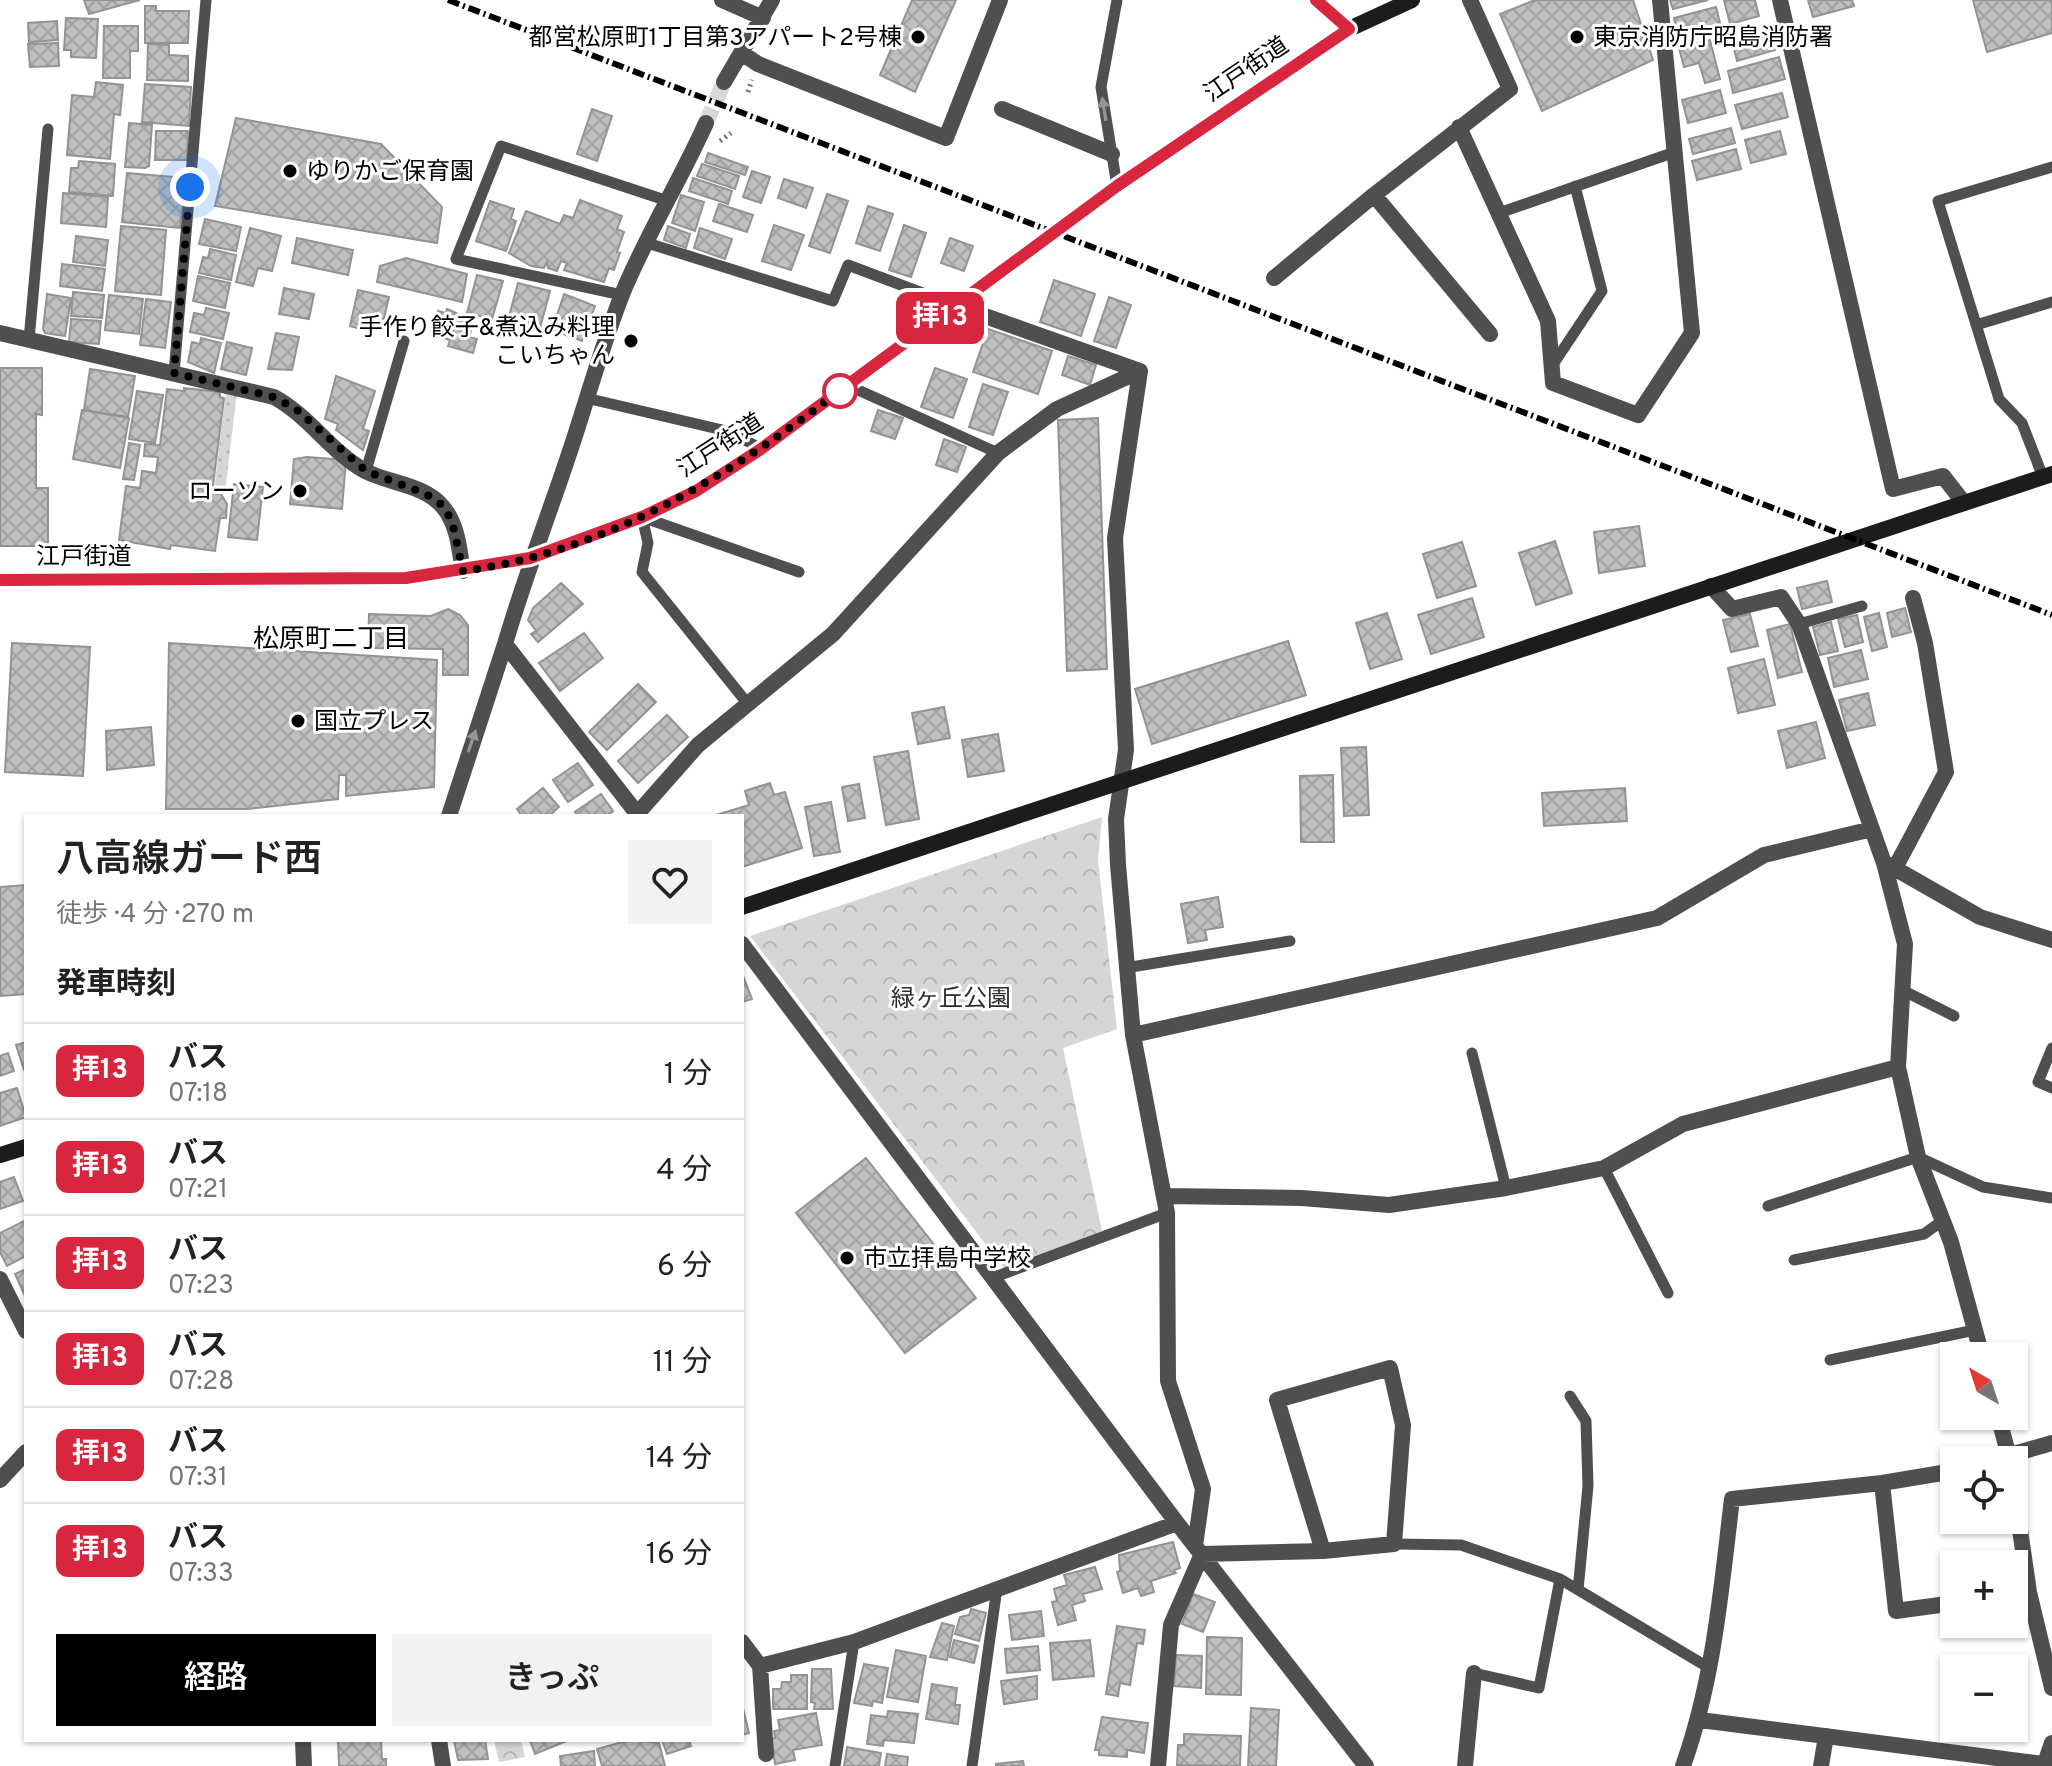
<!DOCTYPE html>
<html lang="ja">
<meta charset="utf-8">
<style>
:root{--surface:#fff;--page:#f2f2f2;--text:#222;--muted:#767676;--line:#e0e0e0;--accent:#000}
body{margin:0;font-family:Overpass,"Noto Sans JP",sans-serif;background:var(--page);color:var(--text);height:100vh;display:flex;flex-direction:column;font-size:30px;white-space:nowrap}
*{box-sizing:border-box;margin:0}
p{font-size:26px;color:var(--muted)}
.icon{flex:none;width:44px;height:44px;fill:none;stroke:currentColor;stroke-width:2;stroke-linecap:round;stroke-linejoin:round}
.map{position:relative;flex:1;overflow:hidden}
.details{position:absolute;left:24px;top:814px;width:720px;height:928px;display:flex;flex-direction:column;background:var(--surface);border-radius:0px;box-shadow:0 2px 6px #0004}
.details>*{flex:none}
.badge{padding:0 16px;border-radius:12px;font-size:28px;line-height:52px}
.needle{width:52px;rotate:321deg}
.controls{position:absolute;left:1940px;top:1342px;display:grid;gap:16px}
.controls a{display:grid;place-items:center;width:88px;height:88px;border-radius:0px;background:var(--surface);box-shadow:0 2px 6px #0004;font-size:40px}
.you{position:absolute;width:40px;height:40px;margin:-20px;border:6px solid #fff;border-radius:50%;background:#1a73e8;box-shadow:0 0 0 12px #1a73e833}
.map>.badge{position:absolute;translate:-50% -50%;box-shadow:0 0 0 4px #fff}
h2{padding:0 32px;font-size:30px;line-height:72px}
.round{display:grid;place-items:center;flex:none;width:84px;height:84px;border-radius:0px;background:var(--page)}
.headline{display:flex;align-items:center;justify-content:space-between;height:136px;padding:0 32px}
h1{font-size:38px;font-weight:600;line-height:60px}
.primary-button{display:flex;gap:16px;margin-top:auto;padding:16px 32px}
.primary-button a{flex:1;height:92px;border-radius:0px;background:var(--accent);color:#fff;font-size:32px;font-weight:600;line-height:92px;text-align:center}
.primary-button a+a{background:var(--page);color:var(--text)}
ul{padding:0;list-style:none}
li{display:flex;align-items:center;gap:24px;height:96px;padding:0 32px;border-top:2px solid var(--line)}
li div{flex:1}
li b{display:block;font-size:30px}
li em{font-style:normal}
li .badge{min-width:88px;font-weight:700;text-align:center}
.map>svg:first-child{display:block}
</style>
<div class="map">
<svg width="2052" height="1766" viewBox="0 0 2052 1766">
<defs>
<pattern id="grass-dots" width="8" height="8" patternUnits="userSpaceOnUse" patternTransform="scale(2)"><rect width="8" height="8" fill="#d6d6d6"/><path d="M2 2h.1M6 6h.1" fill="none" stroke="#b6b6b6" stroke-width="1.8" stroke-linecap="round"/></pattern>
<pattern id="forest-crowns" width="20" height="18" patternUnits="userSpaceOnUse" patternTransform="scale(2)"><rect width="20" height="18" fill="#d6d6d6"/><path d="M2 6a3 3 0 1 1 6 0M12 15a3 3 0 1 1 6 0" fill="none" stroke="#b6b6b6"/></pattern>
<pattern id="building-cross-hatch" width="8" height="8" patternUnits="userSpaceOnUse" patternTransform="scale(2)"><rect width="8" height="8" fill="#bfbfbf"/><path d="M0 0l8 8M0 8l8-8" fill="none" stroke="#a2a2a2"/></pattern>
</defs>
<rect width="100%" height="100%" fill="#fff"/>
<path fill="url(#grass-dots)" d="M226 392 237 393 225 491 214 490Z"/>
<path fill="url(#forest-crowns)" d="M1102 817 1098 860 1117 1029 1063 1048 1102 1231 1006 1271 750 936Z
M494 1740H521L525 1757 499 1762Z"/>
<path fill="url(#building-cross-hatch)" stroke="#939393" stroke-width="2" d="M84 0H140L89 14Z
M912 0H956L915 92 880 75Z
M1535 0H1633L1653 60 1542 111 1500 14Z
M1670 0H1708L1673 9Z
M1724 0H1755L1759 16 1730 24Z
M1808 0H1852L1854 6 1813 17Z
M1973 0H2052V33L1987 52Z
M145 6H156V11H189L188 43H145Z
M1716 7 1721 27 1679 39 1674 18Z
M66 18 98 19 96 58 71 57V50H64Z
M57 21 58 40 29 42 28 23Z
M104 26H138V51H130V78H103Z
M1770 29 1775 50 1737 61 1732 40Z
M1710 40 1720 79 1705 83 1699 63 1684 67 1679 48Z
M58 43 59 66 30 67 28 44Z
M148 44 169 45V55L188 56V81L147 80Z
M1779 57 1785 79 1733 93 1728 71Z
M96 82 123 85 120 115 114 114 110 159 67 155 72 95 94 97Z
M145 84 191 87 189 126 142 122Z
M1720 90 1726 113 1688 123 1682 100Z
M1782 93 1788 117 1742 129 1735 105Z
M592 109 612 116 597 161 577 154Z
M236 118 381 144 442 207 437 243 215 206Z
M129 123 152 125 149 166 145 168 125 167Z
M1731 128 1735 143 1693 154 1689 139Z
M156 131H188L187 160H155Z
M1780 131 1786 154 1751 163 1745 140Z
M1736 149 1741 169 1697 180 1692 161Z
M708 153 748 167 745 175 705 162Z
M79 161 115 164 113 196 69 192 71 168H78Z
M702 164 739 176 735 189 697 176Z
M752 171 770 177 761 203 743 197Z
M127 173 185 178 180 228 122 222Z
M693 178 732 191 728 204 689 191Z
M784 179 813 188 806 208 778 198Z
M63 193 108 197 106 227 61 223Z
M827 194 848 201 830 253 809 246Z
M681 195 704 202 695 231 672 223Z
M580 200 622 216 617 229 624 232 617 252 620 253 614 270 609 268 604 282 564 270 567 263 561 261 557 271 548 268 547 262 544 268 531 266 509 253 526 211 560 224 564 215 573 218Z
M490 201 514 209 511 219 516 221 506 251 476 241Z
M719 204 753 215 747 232 713 221Z
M868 206 893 214 880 251 856 243Z
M205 219 241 227 236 251 199 244Z
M774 225 804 235 791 270 762 261Z
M904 225 926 233 911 277 889 270Z
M121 226 166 230 161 295 115 291Z
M668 226 690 234 686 248 664 240Z
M250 228 281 236 272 271 258 268 253 286 236 282Z
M700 228 732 239 725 259 694 248Z
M76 236 108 240 105 266 73 262Z
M297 238 353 250 348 275 292 263Z
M950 238 973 246 964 271 941 263Z
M210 249 236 255 231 280 199 273 203 257 208 258Z
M406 258 467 274 462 302 377 282 380 266Z
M62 264 105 269 102 291 60 286Z
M477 275 503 281 492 319 467 313Z
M198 276 230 283 225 308 193 301Z
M1054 280 1095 294 1081 336 1040 322Z
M518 283 550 291 540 328 508 320Z
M284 288 314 294 309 319 279 314Z
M358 290 389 297 382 327 374 326 372 332 350 326Z
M73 292 104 295 102 318 71 316Z
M47 294 71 298 65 336 45 333 43 329Z
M564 294 595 306 582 341 552 330Z
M109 295 143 299 139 334 105 330Z
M1109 297 1131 305 1116 348 1094 341Z
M146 299 171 302 165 348 140 345Z
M206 308 229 313 223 339 190 332 194 313 204 315Z
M447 309 474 321 469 337 477 339 473 353 448 346 450 340 431 334 438 311 446 313Z
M71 319 101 321 99 344 69 342Z
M988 329 1052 351 1038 394 973 372Z
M276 333 299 337 292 370 268 369Z
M201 338 221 343 214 373 188 362 192 342 200 344Z
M227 342 252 348 246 375 221 369Z
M1068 356 1096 365 1090 385 1062 375Z
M0 368H42V415L36 414V488H48V546H0Z
M935 368 967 379 953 418 921 407Z
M90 369 135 376 128 417 84 410Z
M336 376 375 391 363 429 369 431 363 450 336 430 338 424 325 419Z
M983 384 1008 392 993 435 969 427Z
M184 388 220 392V397L224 398 212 493 221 494 227 504 226 518H220L215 551 171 545 170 549 119 540 126 486 140 488 142 471 156 473 158 457 144 456 145 444 160 445 167 389 184 391Z
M137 391 163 395 155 443 129 439Z
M82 410 129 418 120 468 73 459Z
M878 410 903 418 895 439 871 431Z
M1098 418 1107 669 1067 671 1058 420Z
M944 439 966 447 957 472 936 465Z
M129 443 140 445 134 480 123 479Z
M307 457 346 460 342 509 290 504 294 459Z
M234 484 263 487 257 540 228 537Z
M1639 526 1645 566 1599 573 1594 532Z
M1555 541 1572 593 1536 605 1519 553Z
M1462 542 1476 586 1437 598 1423 554Z
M1827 581 1832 602 1802 609 1797 588Z
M561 583 583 604 538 642 531 634 536 631 528 620 533 608Z
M1472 598 1484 637 1431 654 1418 615Z
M1905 608 1911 632 1892 637 1887 613Z
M448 609 460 615 468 625V675H443V649L368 648 369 614 431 616Z
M1387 613 1402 659 1370 669 1356 623Z
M1879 613 1887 647 1872 651 1864 617Z
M1750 614 1758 646 1731 652 1723 620Z
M1857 615 1863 642 1845 647 1838 619Z
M1831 622 1838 651 1820 655 1813 627Z
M1790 624 1802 672 1778 678 1767 630Z
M584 633 603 658 560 691 539 663Z
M1288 641 1306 695 1152 744 1135 689Z
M12 643 90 647 83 776 5 772Z
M169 643 437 660 434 787 346 796V775H339L338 799 248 809H166Z
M1861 650 1868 679 1834 687 1828 658Z
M1764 659 1775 705 1738 713 1728 668Z
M638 684 656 702 607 750 589 732Z
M1868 693 1875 725 1847 731 1839 700Z
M944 707 950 738 918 744 912 713Z
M667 715 688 737 638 783 618 761Z
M1816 722 1825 758 1787 768 1778 731Z
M151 727 154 765 107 770 106 731Z
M998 734 1004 771 968 777 962 740Z
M1366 747 1369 815 1344 816 1341 748Z
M908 751 919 819 886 825 874 757Z
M578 763 593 785 568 802 553 780Z
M1333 775 1334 842H1301L1300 776Z
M770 783 774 795 785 792 802 848 742 867V816H713L749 805 745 791Z
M859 784 865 818 848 821 842 787Z
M543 788 559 807 549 816H522L517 809Z
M1625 788 1627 821 1544 826 1542 793Z
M601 794 613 811 606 816H578L575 812Z
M831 802 840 852 814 856 805 807Z
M26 885V994L0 996V887Z
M1218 897 1223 927 1205 930 1207 940 1188 943 1181 904Z
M742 973 752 999 742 1002Z
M26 1042V1069L24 1070 16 1045Z
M8 1053 14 1071 0 1076V1056Z
M17 1088 26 1117 0 1126V1093Z
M866 1158 976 1298 905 1353 796 1213Z
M14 1177 23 1201 0 1209V1182Z
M26 1220V1256L7 1266 0 1252V1233Z
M26 1269V1298L15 1274Z
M1173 1542 1180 1568 1174 1570 1176 1573 1151 1581 1154 1592 1141 1596 1138 1588 1123 1593 1117 1572 1120 1571 1119 1555Z
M1095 1567 1102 1589 1083 1594 1085 1601 1072 1605 1076 1620 1058 1625 1052 1602 1057 1601 1054 1589 1067 1585 1064 1575Z
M1193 1594 1215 1602 1203 1632 1182 1624Z
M971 1609 986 1613 979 1641 955 1634 960 1617 969 1615Z
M1041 1611 1044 1636 1012 1640 1009 1615Z
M942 1623 954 1626 947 1660 930 1657Z
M1117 1626 1145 1630 1143 1644 1137 1643 1130 1685 1120 1683 1118 1696 1106 1694Z
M1207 1637 1242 1638 1241 1695 1206 1694Z
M954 1640 978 1646 974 1663 950 1657Z
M1090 1640 1094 1676 1053 1680 1050 1643Z
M1038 1646 1040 1670 1007 1673 1005 1649Z
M896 1650 926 1656 918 1702 887 1697Z
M1176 1655 1202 1656 1201 1688 1174 1686Z
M864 1664 888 1668 882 1703 873 1701 872 1706 854 1703Z
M812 1669H831L833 1709H814L815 1703 811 1702Z
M791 1675H807V1709H773V1689H781L782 1682H791Z
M1037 1676V1699L1004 1704 1001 1681Z
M932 1684 957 1688 955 1705H960L958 1724 926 1719Z
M742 1704 749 1733 742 1735Z
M1251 1708 1279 1710 1276 1766H1248Z
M888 1711 918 1714 914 1743 884 1740 883 1746 867 1744 871 1715 887 1717Z
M816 1713 822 1745 793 1750 795 1760 775 1764 771 1739 775 1738 774 1731 780 1730 778 1720Z
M1102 1717 1148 1723 1144 1753 1127 1750V1757L1099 1755V1750H1095Z
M1184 1734 1241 1736 1240 1766 1177 1765 1178 1745H1184Z
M338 1740H381L382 1759H386V1766H339Z
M454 1740H485L488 1759 458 1760Z
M530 1740H569L535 1754Z
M630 1740 659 1743 665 1766H602L597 1749Z
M662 1740H689L691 1746 667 1754Z
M847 1747 881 1753 879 1766H844Z
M594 1751 595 1766H561L560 1756Z
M887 1754 908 1757 907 1766H885Z
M1023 1761 1024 1766H996V1764Z"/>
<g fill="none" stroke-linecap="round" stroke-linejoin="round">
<path stroke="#d9d9d9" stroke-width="16" stroke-dasharray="16 8" stroke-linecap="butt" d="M706 123 724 82"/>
<path stroke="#717171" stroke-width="5" stroke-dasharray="2 4" stroke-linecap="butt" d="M748 92 752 80
M720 141 731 133"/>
<path stroke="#4f4f4f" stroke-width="11" d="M1117 0 1101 87 1117 186
M1499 213 1672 153
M644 242 833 301 848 265 957 306
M622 295 456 259 501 146 668 201
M1976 325 2052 302
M29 340 48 129
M1552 366 1602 291 1575 186
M174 373 206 0
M847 385 998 453
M586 398 731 432 761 449
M366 471 404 341
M2043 477 2022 423 1999 399 1938 201 2052 167
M642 517 648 543 642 572 747 703
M642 517 799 572
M1799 624 1862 606
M1125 968 1290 941
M1902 990 1954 1016
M2052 1048 2038 1082 2052 1088
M1472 1053 1506 1188
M1604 1168 1668 1293
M1768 1206 1918 1157 1983 1187 2052 1198
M1794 1260 1924 1234 1942 1221
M992 1278 1167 1213
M1830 1360 1975 1330
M1570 1396 1586 1421 1588 1486 1578 1590
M1394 1544 1461 1545 1560 1579 1711 1669
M1474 1673 1539 1688 1560 1579
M835 1766 854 1642
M972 1766 997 1588"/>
<path stroke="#4f4f4f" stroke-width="16" d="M722 0 763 18
M1780 0 1893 489 1943 476 1964 503
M743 54 758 64 946 138 1000 0
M724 82 772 0
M1002 109 1112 154
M1459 127 1548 321 1553 383 1638 415 1692 333 1660 0
M1374 195 1490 334
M1274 278 1374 195 1510 89 1470 0
M957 306 1140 371 1115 538 1126 750 1116 819 1118 865 1133 1035 1167 1213 1168 1381 1203 1489 1195 1546
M0 333 274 397C309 416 331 452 365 471 390 484 424 484 443 507 458 525 459 549 463 571
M1711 586 1732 609 1781 597 1799 624 1884 863 1905 944 1898 1067 1918 1157 1951 1242 1982 1356
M637 814 698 745 833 634 998 453 1057 409 1140 371
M449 816 505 644
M639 816 505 644C524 579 548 517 569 454 587 400 602 345 623 292 647 234 680 181 706 123
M1887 864 1980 917 2052 940
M1895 868 1946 772 1925 643 1913 598
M742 944 1177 1523 1366 1766
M1133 1035 1657 918 1764 855 1872 829
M1164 1196 1302 1198 1389 1205 1506 1188 1604 1168 1683 1124 1898 1067
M0 1279 26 1331
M1998 1416 2010 1460
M1993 1460 2052 1443
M0 1480 26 1452
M1882 1483 1896 1611 1954 1603
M2014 1488 2029 1592 2052 1688
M1202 1554 1323 1551 1394 1544 1403 1425 1390 1368 1277 1400 1323 1551
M742 1642 760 1666 766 1754
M760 1666 854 1642 1177 1523
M1700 1720 2044 1764
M303 1740 304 1766
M439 1740 443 1766
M1158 1766 1171 1625 1202 1554
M1465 1766 1474 1673
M1683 1766C1714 1679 1721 1590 1732 1499L1882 1483 1954 1471
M1821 1766 1826 1736
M2044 1766 2052 1743"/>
<path stroke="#1c1c1c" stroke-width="16" d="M1316 0 1349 29
M0 580 406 578 530 558 642 517 696 491 761 449 1117 186 1349 29 1412 0
M742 907 2052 474
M0 1155 26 1147"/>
<path stroke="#000" stroke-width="6" stroke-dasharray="12 4 2 4" stroke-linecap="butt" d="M448 0 2052 615"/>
</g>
<defs><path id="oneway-solid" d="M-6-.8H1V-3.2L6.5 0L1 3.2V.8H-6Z" transform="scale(2)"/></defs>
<g fill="#959595">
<use href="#oneway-solid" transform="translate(1104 109) rotate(-99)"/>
<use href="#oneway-solid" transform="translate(472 741) rotate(-71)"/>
</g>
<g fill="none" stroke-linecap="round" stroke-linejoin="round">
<defs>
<path id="line" d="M0 580 406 578 530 558 642 517 696 491 761 449 1117 186 1349 29 1316 0"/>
</defs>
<use href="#line" stroke="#fff" stroke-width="18"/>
<use href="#line" stroke="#d7263d" stroke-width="12"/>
<path stroke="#000" stroke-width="8" stroke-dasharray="0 14.4" d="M190 187 174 373 274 397 296 409 366 471 426 494 442 505 452 521 463 571C608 552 734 473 847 385L840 391"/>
</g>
<g fill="#000" stroke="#fff" stroke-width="3">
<circle cx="918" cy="37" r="8"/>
<circle cx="1577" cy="37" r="8"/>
<circle cx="290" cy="171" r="8"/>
<circle cx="631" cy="341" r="8"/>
<circle cx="300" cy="491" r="8"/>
<circle cx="298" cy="721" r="8"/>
<circle cx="847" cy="1258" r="8"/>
</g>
<circle fill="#fff" stroke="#d7263d" stroke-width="4" cx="840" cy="391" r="16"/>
<g text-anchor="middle" stroke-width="6" stroke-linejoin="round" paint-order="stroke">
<g font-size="24" fill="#000" stroke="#fff" text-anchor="start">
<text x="902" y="45" text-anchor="end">都営松原町1丁目第3アパート2号棟</text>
<text x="1593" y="45">東京消防庁昭島消防署</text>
<text x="306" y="179">ゆりかご保育園</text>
<text x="615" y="335" text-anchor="end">手作り餃子&amp;煮込み料理<tspan x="615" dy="28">こいちゃん</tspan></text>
<text x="284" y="499" text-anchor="end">ローソン</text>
<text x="314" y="729">国立プレス</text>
<text x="863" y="1266">市立拝島中学校</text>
</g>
<g font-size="24" fill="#000" stroke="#fff">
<text transform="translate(1246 69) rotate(-34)" y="8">江戸街道</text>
<text transform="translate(720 445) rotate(-33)" y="8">江戸街道</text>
<text x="84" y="564">江戸街道</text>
</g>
<g font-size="24" fill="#2d2d2d" stroke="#fff">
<text x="951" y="1006">緑ヶ丘公園</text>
</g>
<g font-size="26" fill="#000" stroke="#fff">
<text x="331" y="647">松原町二丁目</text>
</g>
</g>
</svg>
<div class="controls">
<a><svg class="needle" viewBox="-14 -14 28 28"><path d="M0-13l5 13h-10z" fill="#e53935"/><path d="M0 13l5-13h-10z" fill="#767676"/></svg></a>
<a><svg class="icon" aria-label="locate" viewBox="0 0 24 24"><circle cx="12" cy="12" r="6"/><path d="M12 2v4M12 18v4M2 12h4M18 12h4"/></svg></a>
<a>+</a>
<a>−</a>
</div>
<div class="you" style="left:190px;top:187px"></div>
<b class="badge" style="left:940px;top:318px;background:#d7263d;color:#fff">拝13</b>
<section class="details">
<div class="headline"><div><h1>八高線ガード西</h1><p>徒歩 · 4 分 · 270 m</p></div><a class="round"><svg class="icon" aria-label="heart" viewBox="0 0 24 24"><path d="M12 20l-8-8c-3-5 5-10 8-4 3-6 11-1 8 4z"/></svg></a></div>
<h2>発車時刻</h2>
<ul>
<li><span class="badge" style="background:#d7263d;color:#fff">拝13</span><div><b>バス</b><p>07:18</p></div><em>1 分</em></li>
<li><span class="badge" style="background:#d7263d;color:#fff">拝13</span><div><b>バス</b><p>07:21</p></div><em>4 分</em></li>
<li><span class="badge" style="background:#d7263d;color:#fff">拝13</span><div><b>バス</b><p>07:23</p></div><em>6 分</em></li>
<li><span class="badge" style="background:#d7263d;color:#fff">拝13</span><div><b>バス</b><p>07:28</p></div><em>11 分</em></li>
<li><span class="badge" style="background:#d7263d;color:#fff">拝13</span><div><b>バス</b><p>07:31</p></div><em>14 分</em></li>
<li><span class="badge" style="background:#d7263d;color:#fff">拝13</span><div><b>バス</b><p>07:33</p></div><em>16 分</em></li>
</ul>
<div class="primary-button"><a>経路</a><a>きっぷ</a></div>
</section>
</div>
